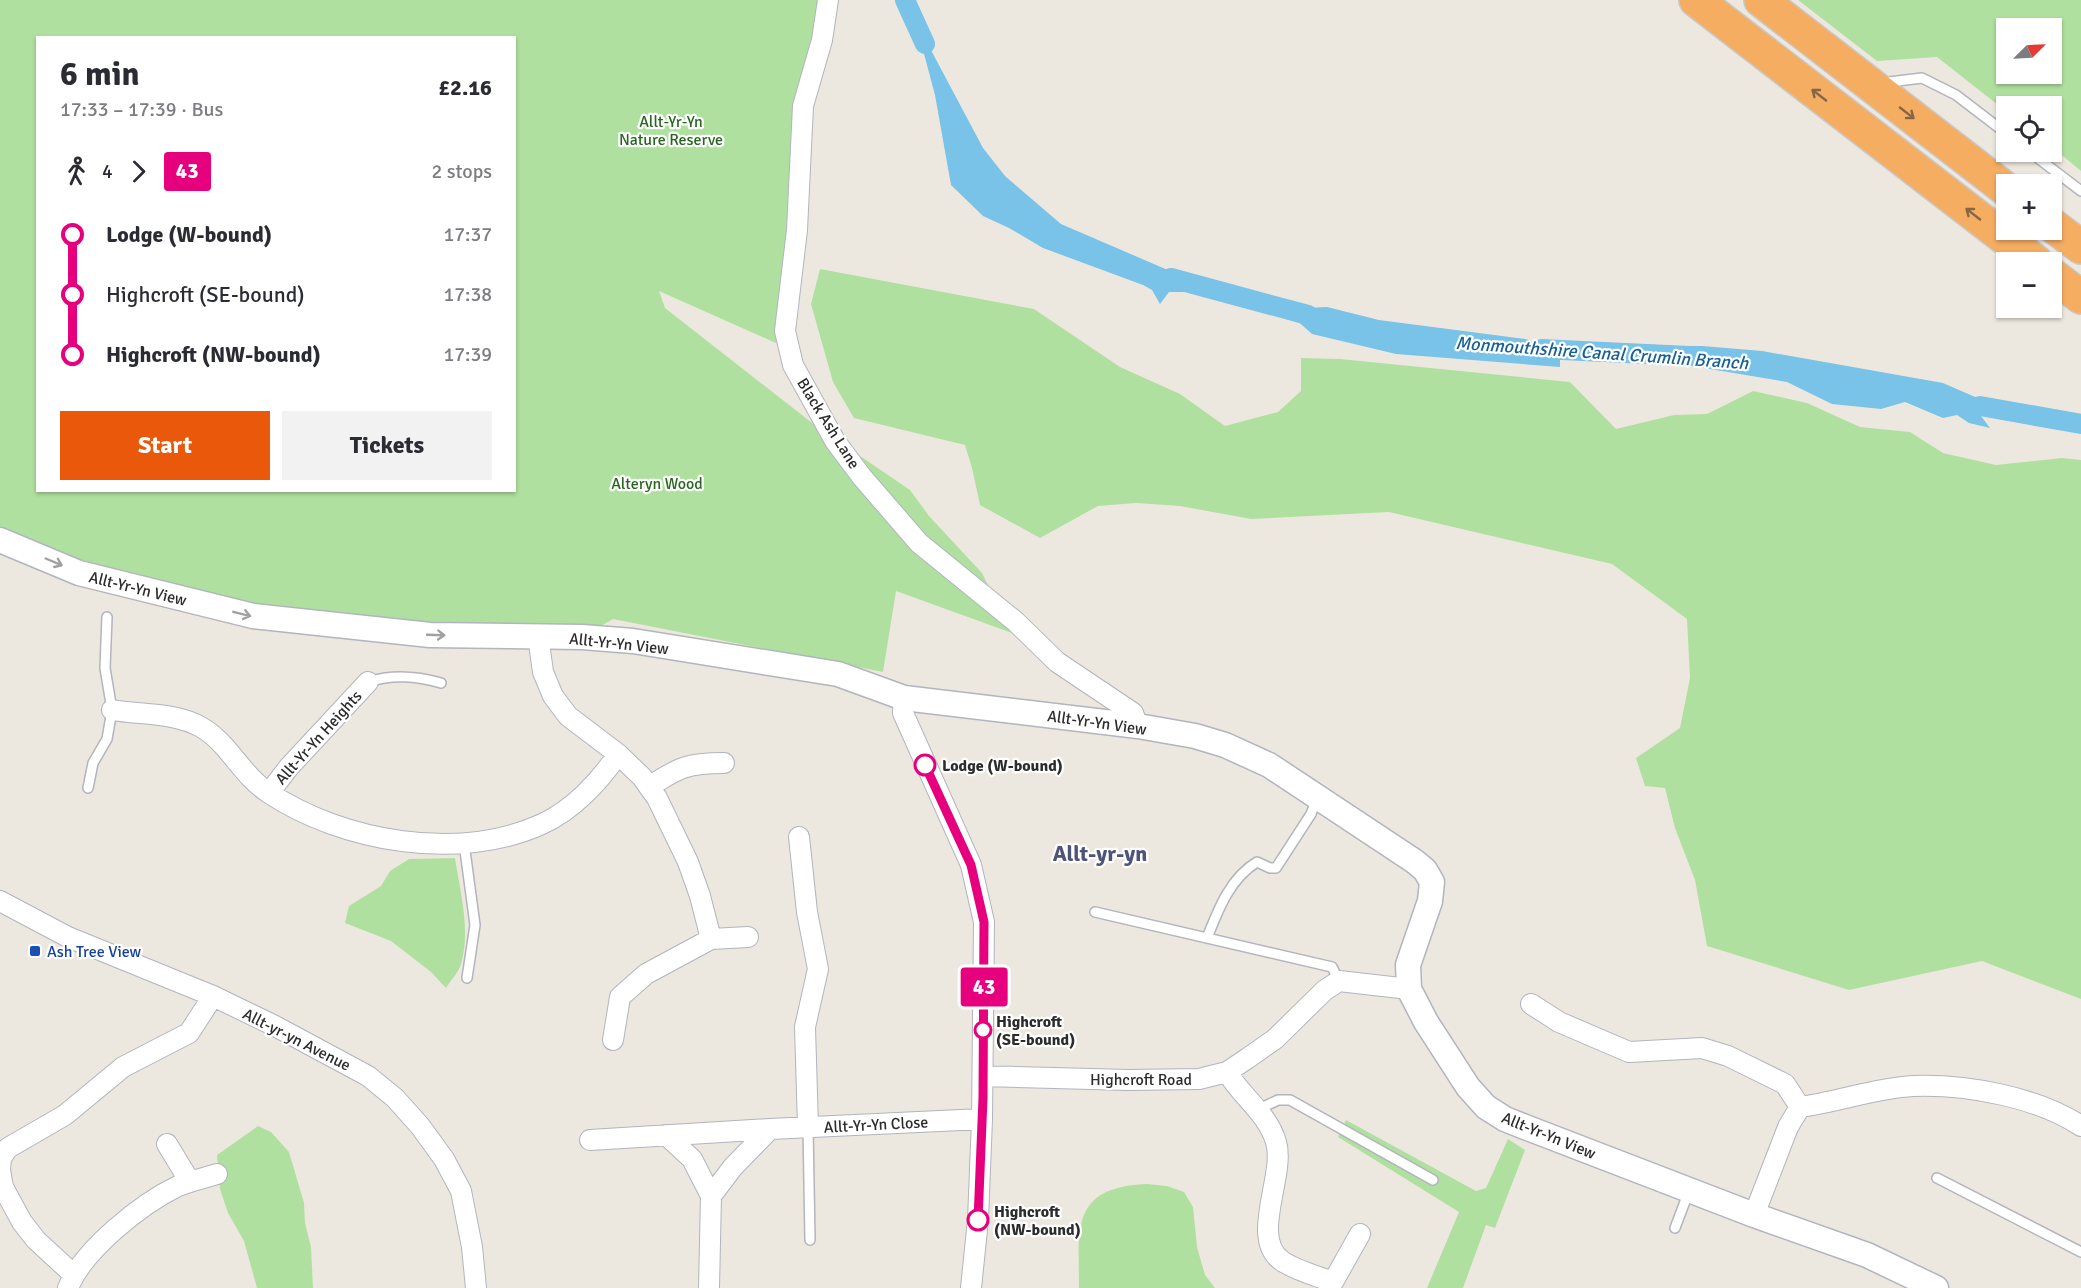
<!DOCTYPE html>
<meta charset="utf-8">
<style>
:root{--surface:#fff;--page:#f2f2f3;--text:#2b2b33;--muted:#7c7c81;--accent:#ea580c}
body{margin:0;font-family:Signika,sans-serif;background:var(--page);color:var(--text);height:100vh;display:flex;flex-direction:column;font-size:22px;white-space:nowrap}
*{box-sizing:border-box;margin:0}
p{font-size:20px;color:var(--muted)}
.icon{flex:none;width:33px;height:33px;fill:none;stroke:currentColor;stroke-width:2;stroke-linecap:round;stroke-linejoin:round}
.map{position:relative;flex:1;overflow:hidden}
.panel{position:absolute;left:36px;top:36px;width:480px;height:456px;display:flex;flex-direction:column;background:var(--surface);border-radius:0px;box-shadow:0 2px 4px #0004}
.panel>*{flex:none}
.badge{padding:0 12px;border-radius:4px;font-size:21px;line-height:39px}
.needle{width:39px;rotate:66deg}
.tools{position:absolute;left:1996px;top:18px;display:grid;gap:12px}
.tools a{display:grid;place-items:center;width:66px;height:66px;border-radius:0px;background:var(--surface);box-shadow:0 2px 4px #0004;font-size:30px}
.map>.badge{position:absolute;translate:-50% -50%;box-shadow:0 0 0 3px #fff}
.legs{display:flex;align-items:center;gap:9px;height:66px;padding:0 24px;font-size:20px}
.legs p{margin-inline-start:auto}
.headline{display:flex;align-items:center;justify-content:space-between;height:102px;padding:0 24px}
h1{font-size:33px;font-weight:800;line-height:45px}
.button{display:flex;gap:12px;margin-top:auto;padding:12px 24px}
.button a{flex:1;height:69px;border-radius:0px;background:var(--accent);color:#fff;font-size:24px;font-weight:800;line-height:69px;text-align:center}
.button a+a{background:var(--page);color:var(--text)}
ul{padding:0 24px;list-style:none}
li{display:flex;align-items:center;gap:21px;height:60px;font-size:22px}
li i{display:grid;place-items:center;width:9px;height:100%;margin:0 8px;background:currentColor}
li i::after{content:'';width:15px;height:15px;margin:-8px;border:4px solid;border-radius:50%;background:var(--surface)}
li p{margin-inline-start:auto}
li:first-child i{background:linear-gradient(#0000 50%,currentColor 0)}
li:last-child i{background:linear-gradient(currentColor 50%,#0000 0)}
.map>svg:first-child{display:block}
</style>
<div class="map">
<svg width="2081" height="1288" viewBox="0 0 2081 1288">
<rect width="100%" height="100%" fill="#ede8df"/>
<path fill="#b0e09f" fill-rule="evenodd" d="M0 0H828L803 106 797 230 776 343 659 291 665 308 839 444 863 458 910 490 929 516 982 573 1012 633 896 591 883 672 613 619 582 637 253 616 0 540ZM38 38H514V490H38Z
M1798 0H2081V171L2052 147V106H2007V112L1937 57 1877 61ZM2007 28H2052V74H2007Z
M820 269 1034 309 1120 367 1180 394 1225 426 1278 412 1301 391V358L1340 359 1570 382 1616 429 1674 415 1707 414 1753 391 1807 403 1860 427 1910 432 1943 453 1996 465 2062 458 2081 460V999L1982 961 1849 990 1707 946 1695 880 1675 828 1665 788 1645 786 1636 758 1680 728 1690 678 1687 619 1612 564 1389 512 1251 519 1180 506 1136 503 1098 506 1040 538 980 505 972 468 965 445 854 418 833 382 811 304Z
M455 858C460 891 471 930 461 964 459 972 451 980 446 988L431 972 391 941 345 923 349 906 381 886 390 871 409 859Z
M1346 1120 1476 1191 1486 1188 1508 1139 1525 1150 1495 1228 1486 1225 1463 1288H1427L1459 1212 1338 1137Z
M258 1126 271 1132 289 1152 304 1203 305 1223 311 1247 313 1288H257L244 1241 228 1213 220 1189 217 1155Z
M1147 1184 1167 1186 1184 1192 1193 1207 1197 1247 1205 1275 1215 1288H1079C1079 1229 1070 1187 1147 1184Z"/>
<path fill="#79c2e8" d="M915 20 983 148 1005 176 1061 224 1170 271 1196 286 1184 292H1169L1160 304 1152 290 1143 285 1043 248 1009 228 983 216 951 185 935 95Z
M1327 307 1379 320 1525 339 1568 349 1560 359V367L1396 354 1312 334 1284 309Z
M1678 346H1702L1762 351 1943 383 2005 410 1987 412 1981 416 1990 428 1969 423 1957 415 1943 418 1905 402 1881 409 1832 404 1787 382 1686 365 1663 353Z"/>
<g fill="none" stroke-linecap="round" stroke-linejoin="round">
<path stroke="#79c2e8" stroke-width="20" d="M905 0 925 44
M1171 278 1308 315
M1541 349 1689 356
M1980 406 2081 424"/>
<defs>
<path id="service" d="M1881 83 1922 78 1956 95 2007 134
M2030 152 2081 191
M368 682C393 674 416 676 441 683
M88 788 93 763 107 739 112 710 105 668 107 617
M464 843 475 925 467 978
M1095 912 1332 967 1339 981
M1207 938C1218 910 1230 878 1257 862L1270 868H1276L1311 814 1317 798
M1257 1110 1278 1100H1290L1433 1180
M808 1127 810 1240
M1937 1178 2081 1252
M1675 1228 1689 1191"/>
<path id="minor" d="M828 0 822 40 803 106 797 230 785 331 793 365 835 441 862 477 919 543 1016 622 1057 662 1133 713 1138 726
M538 636 543 672 553 696 568 716 618 754 642 777 657 798 688 862 700 896 711 939 646 974 620 997 613 1040
M904 698 903 713 971 865 984 922 982 1119 978 1220 971 1288
M112 710C141 715 174 712 201 727 229 743 241 775 269 793 343 842 459 862 542 824 573 810 600 781 618 754
M649 787C679 767 688 763 724 763
M269 793 289 767 368 682
M799 837 807 912 818 969 805 1027 808 1127
M0 901 68 937 213 996 275 1026 368 1076 395 1098 420 1126 444 1159 461 1191 472 1247 476 1288
M711 939 748 937
M1531 1004 1559 1022 1629 1052 1702 1048 1728 1056 1785 1084 1800 1107
M1227 1072C1241 1096 1268 1114 1276 1142 1286 1175 1249 1238 1282 1261 1297 1271 1317 1276 1333 1282L1360 1234
M983 1076 1129 1080 1199 1079 1227 1072 1248 1058 1275 1039 1325 990 1339 981 1409 989
M666 1135 692 1159 711 1196 709 1288
M590 1140 770 1129
M167 1144 190 1182
M711 1196 733 1167 770 1129 982 1119
M1754 1215 1788 1127 1800 1107C1838 1102 1875 1088 1913 1086 1966 1084 2037 1097 2081 1126
M73 1274 36 1240 22 1222 3 1187 0 1170 1 1158 8 1148 65 1115 123 1067 189 1033 213 996
M68 1288C83 1250 141 1204 178 1186 190 1181 204 1178 217 1174"/>
<path id="tertiary" d="M0 540 79 573 253 616 430 635 582 637 633 641 838 674 904 698 1138 726 1195 736 1225 745 1269 765 1414 861 1425 870 1432 882 1430 901 1408 965 1409 989 1426 1022 1468 1087 1486 1107 1505 1119 1525 1127 1754 1215 1867 1255 1936 1288"/>
<path id="motorway" d="M1696 0 2036 262
M1761 0 2007 190
M2052 225 2081 247
M2052 275 2081 297"/>
</defs>
<use href="#service" stroke="#b2b4be" stroke-width="12"/>
<use href="#minor" stroke="#b2b4be" stroke-width="22"/>
<use href="#tertiary" stroke="#b2b4be" stroke-width="27"/>
<use href="#motorway" stroke="#c8c8c8" stroke-width="36"/>
<use href="#service" stroke="#fff" stroke-width="9"/>
<use href="#minor" stroke="#fff" stroke-width="20"/>
<use href="#tertiary" stroke="#fff" stroke-width="24"/>
<use href="#motorway" stroke="#f5ad62" stroke-width="33"/>
</g>
<defs><path id="oneway-shaft" d="M-6 0H5M1.5-3L5.5 0L1.5 3" fill="none" stroke-width="1.6" stroke-linecap="round" stroke-linejoin="round" transform="scale(1.5)"/></defs>
<g stroke="#866644">
<use href="#oneway-shaft" transform="translate(1819 95) rotate(-142)"/>
<use href="#oneway-shaft" transform="translate(1907 113) rotate(38)"/>
<use href="#oneway-shaft" transform="translate(1973 214) rotate(-142)"/>
</g>
<g stroke="#a0a0a0">
<use href="#oneway-shaft" transform="translate(54 562) rotate(23)"/>
<use href="#oneway-shaft" transform="translate(242 614) rotate(14)"/>
<use href="#oneway-shaft" transform="translate(436 635) rotate(2)"/>
</g>
<g fill="none" stroke-linecap="round" stroke-linejoin="round">
<defs>
<path id="line-1" d="M925 765 971 865 984 922 983 1098 978 1220"/>
</defs>
<use href="#line-1" stroke="#fff" stroke-width="14"/>
<use href="#line-1" stroke="#e6007e" stroke-width="9"/>
</g>
<g fill="#fff" stroke="#e6007e" stroke-width="3">
<circle cx="925" cy="765" r="10"/>
<circle cx="983" cy="1030" r="8"/>
<circle cx="978" cy="1220" r="10"/>
</g>
<rect fill="#1a4fb4" stroke="#fff" stroke-width="2" x="29" y="945" width="12" height="12" rx="3"/>
<g text-anchor="middle" stroke-width="4.5" stroke-linejoin="round" paint-order="stroke">
<g font-size="16" fill="#28661f" stroke="#fff">
<text x="671" y="127">Allt-Yr-Yn<tspan x="671" dy="18">Nature Reserve</tspan></text>
<text x="657" y="489">Alteryn Wood</text>
</g>
<g font-size="16" fill="#2c2c2c" stroke="#fff">
<text transform="translate(829 423) rotate(58)" y="6">Black Ash Lane</text>
<text transform="translate(138 588) rotate(14)" y="6">Allt-Yr-Yn View</text>
<text transform="translate(619 643) rotate(6)" y="6">Allt-Yr-Yn View</text>
<text transform="translate(1097 722) rotate(8)" y="6">Allt-Yr-Yn View</text>
<text transform="translate(318 737) rotate(-48)" y="6">Allt-Yr-Yn Heights</text>
<text transform="translate(297 1039) rotate(27)" y="6">Allt-yr-yn Avenue</text>
<text x="1141" y="1085">Highcroft Road</text>
<text transform="translate(876 1124) rotate(-3)" y="6">Allt-Yr-Yn Close</text>
<text transform="translate(1549 1135) rotate(22)" y="6">Allt-Yr-Yn View</text>
</g>
<g font-size="16" font-weight="bold" fill="#2c2c2c" stroke="#fff" text-anchor="start">
<text x="942" y="771">Lodge (W-bound)</text>
<text x="996" y="1027">Highcroft<tspan x="996" dy="18">(SE-bound)</tspan></text>
<text x="994" y="1217">Highcroft<tspan x="994" dy="18">(NW-bound)</tspan></text>
</g>
<g font-size="16" fill="#164399" stroke="#fff" text-anchor="start">
<text x="47" y="957">Ash Tree View</text>
</g>
<g font-size="18" font-style="italic" fill="#156097" stroke="#fff">
<text transform="translate(1602 353) rotate(4)" y="6">Monmouthshire Canal Crumlin Branch</text>
</g>
<g font-size="22" font-weight="bold" fill="#4e537a" stroke="#fff">
<text x="1100" y="861">Allt-yr-yn</text>
</g>
</g>
</svg>
<div class="tools">
<a><svg class="needle" viewBox="-14 -14 28 28"><path d="M0-13l5 13h-10z" fill="#e53935"/><path d="M0 13l5-13h-10z" fill="#7c7c81"/></svg></a>
<a><svg class="icon" aria-label="locate" viewBox="0 0 24 24"><circle cx="12" cy="12" r="6"/><path d="M12 2v4M12 18v4M2 12h4M18 12h4"/></svg></a>
<a>+</a>
<a>−</a>
</div>
<b class="badge" style="left:984px;top:987px;background:#e6007e;color:#fff">43</b>
<section class="panel">
<div class="headline"><div><h1>6 min</h1><p>17:33 – 17:39 · Bus</p></div><b>£2.16</b></div>
<div class="legs"><svg class="icon" aria-label="walk" viewBox="0 0 24 24"><circle cx="13" cy="4" r="2"/><path d="M13 8l-2 6 4 7M11 14l-3 7M7 12l3-4h3l4 4"/></svg>4<svg class="icon" aria-label="forward" viewBox="0 0 24 24"><path d="M9 5l7 7-7 7"/></svg><b class="badge" style="background:#e6007e;color:#fff">43</b><p>2 stops</p></div>
<ul>
<li><i style="color:#e6007e"></i><b>Lodge (W-bound)</b><p>17:37</p></li>
<li><i style="color:#e6007e"></i><span>Highcroft (SE-bound)</span><p>17:38</p></li>
<li><i style="color:#e6007e"></i><b>Highcroft (NW-bound)</b><p>17:39</p></li>
</ul>
<div class="button"><a>Start</a><a>Tickets</a></div>
</section>
</div>
